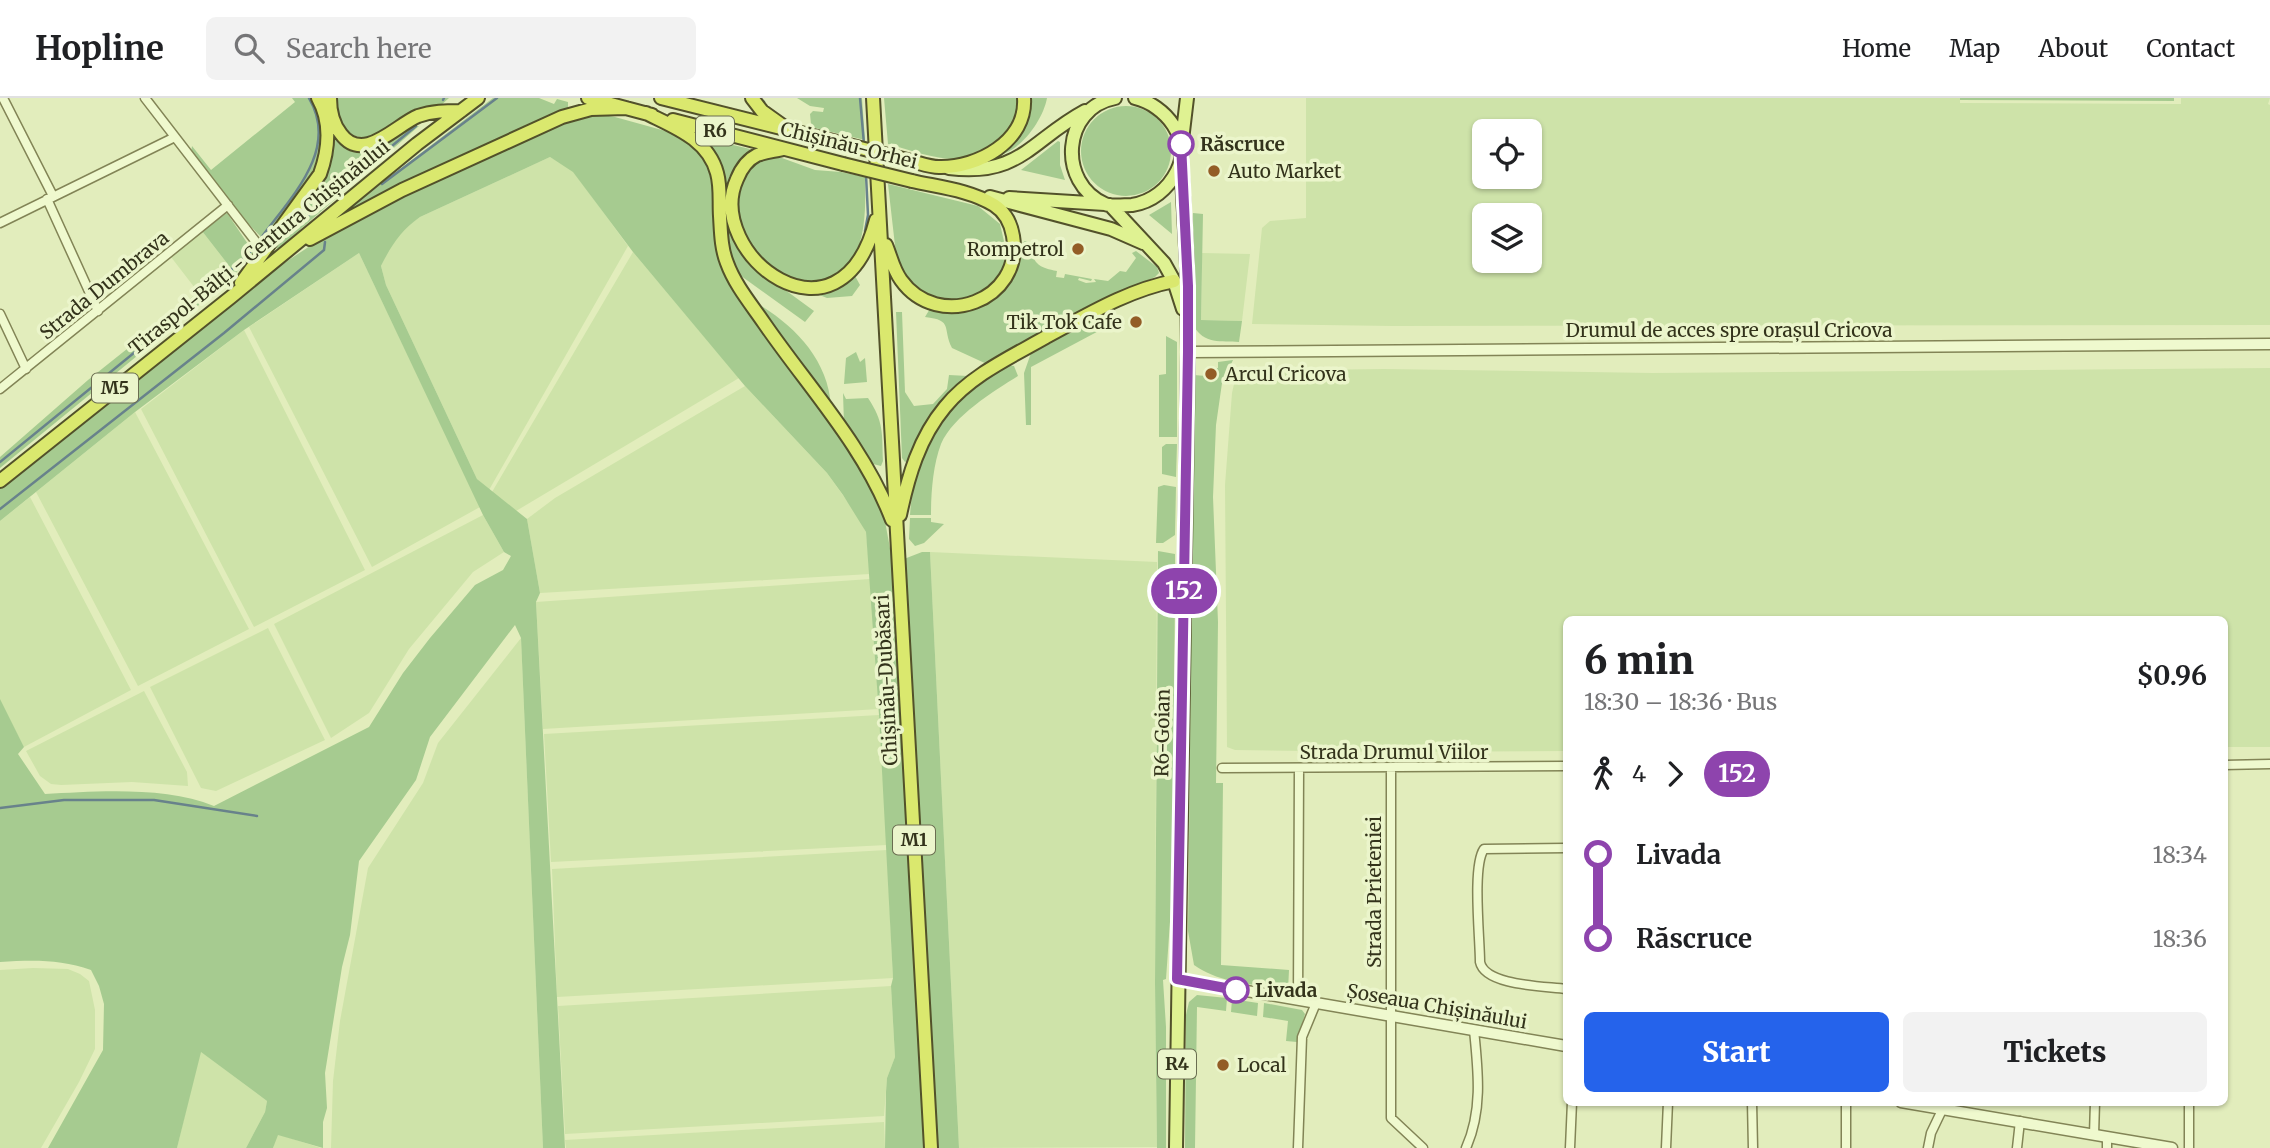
<!DOCTYPE html>
<meta charset="utf-8">
<style>
:root{--surface:#fff;--page:#f2f2f2;--text:#202124;--muted:#757577;--line:#e0e0e0;--accent:#2563eb}
body{margin:0;font-family:Merriweather,serif;background:var(--page);color:var(--text);height:100vh;display:flex;flex-direction:column;font-size:26px;white-space:nowrap}
*{box-sizing:border-box;margin:0}
p{font-size:23px;color:var(--muted)}
.icon{flex:none;width:38px;height:38px;fill:none;stroke:currentColor;stroke-width:2;stroke-linecap:round;stroke-linejoin:round}
.map{position:relative;flex:1;overflow:hidden}
.details{position:absolute;left:1563px;top:518px;width:665px;height:490px;display:flex;flex-direction:column;background:var(--surface);border-radius:10px;box-shadow:0 2px 5px #0004}
.details>*{flex:none}
.badge{padding:0 14px;border-radius:23px;font-size:24px;line-height:46px}
.buttons{position:absolute;left:1472px;top:21px;display:grid;gap:14px}
.buttons a{display:grid;place-items:center;width:70px;height:70px;border-radius:10px;background:var(--surface);box-shadow:0 2px 5px #0004;font-size:35px}
.map>.badge{position:absolute;translate:-50% -50%;box-shadow:0 0 0 4px #fff}
.legs{display:flex;align-items:center;gap:10px;height:77px;padding:0 21px;font-size:23px}
.legs p{margin-inline-start:auto}
.summary{display:flex;align-items:center;justify-content:space-between;height:119px;padding:0 21px}
h1{font-size:38px;font-weight:800;line-height:52px}
.primary-button{display:flex;gap:14px;margin-top:auto;padding:14px 21px}
.primary-button a{flex:1;height:80px;border-radius:10px;background:var(--accent);color:#fff;font-size:28px;font-weight:800;line-height:80px;text-align:center}
.primary-button a+a{background:var(--page);color:var(--text)}
ul{padding:0 21px;list-style:none}
li{display:flex;align-items:center;gap:24px;height:84px;font-size:26px}
li i{display:grid;place-items:center;width:10px;height:100%;margin:0 9px;background:currentColor}
li i::after{content:'';width:18px;height:18px;margin:-9px;border:5px solid;border-radius:50%;background:var(--surface)}
li p{margin-inline-start:auto}
li:first-child i{background:linear-gradient(#0000 50%,currentColor 0)}
li:last-child i{background:linear-gradient(currentColor 50%,#0000 0)}
header{display:flex;align-items:center;gap:42px;box-sizing:border-box;height:98px;padding:0 35px;background:var(--surface);border-bottom:2px solid var(--line)}
header strong{font-size:33px}
nav{display:flex;gap:38px;margin-inline-start:auto;font-size:24px}
.search{width:490px;height:63px;background:var(--page);display:flex;align-items:center;gap:18px;box-sizing:border-box;padding:0 24px;border-radius:10px;color:var(--muted);font-size:26px}
.map>svg:first-child{display:block}
</style>
<header>
<strong>Hopline</strong>
<div class="search"><svg class="icon" aria-label="search" viewBox="0 0 24 24"><circle cx="10" cy="10" r="6"/><path d="M15 15l6 6"/></svg>Search here</div>
<nav><a>Home</a><a>Map</a><a>About</a><a>Contact</a></nav>
</header>
<div class="map">
<svg width="2270" height="1050" viewBox="0 0 2270 1050">
<rect width="100%" height="100%" fill="#e2edbc"/>
<path fill="#cee3a9" fill-rule="evenodd" d="M1306 0H1960V5L2177 6H2181V0H2270L2268 6 2270 7V227L1393 228 1252 226 1262 130 1270 123 1306 120ZM1484 33H1530V79H1484ZM1484 117H1530V163H1484Z
M550 59 573 73 628 148 489 392 477 381 386 187 381 168 391 147 404 130 420 119Z
M202 133 230 169 198 194 171 159Z
M633 154 739 280 516 413 492 394Z
M359 155 480 409 372 469 249 229Z
M1202 155 1250 156 1242 223 1201 222Z
M244 232 365 472 254 529 141 311Z
M2270 270V649H2224V522H1566V653L1386 654 1235 652 1227 649 1225 387 1232 295 1237 273 1384 271 1653 275Z
M745 288 827 375 857 417 866 434 870 476 540 495 527 421 555 400Z
M135 314 249 531 138 588 36 394Z
M30 399 131 592 24 649 0 603V423Z
M483 417 504 454 473 474 409 551 369 615 331 640 274 526Z
M930 454 1157 464 1155 885 1157 1049 959 1050Z
M870 481 879 611 543 631 536 504Z
M268 530 325 642 216 693 201 690 150 589Z
M521 540 543 1050H331L333 983 340 923 368 770 423 685 438 645Z
M144 593 187 674 188 688 132 684 61 687 51 686 40 678 26 653Z
M879 617 887 747 551 764 544 636Z
M887 752 893 880 557 899 552 771Z
M33 870 68 871 80 876 89 883 95 912V951L79 984 41 1050H0V872Z
M891 888 895 959 887 980 884 1018 565 1036 558 908Z
M200 953 267 1003 265 1014 246 1050H177Z
M884 1024 885 1050H566L565 1042Z
M277 1036 321 1050H273Z"/>
<path fill="#a6cb90" d="M292 0H312C316 8 322 17 323 26 329 72 290 109 263 141L238 115 191 55 192 48 211 72 295 4Z
M336 0H449L439 9 371 40C343 40 337 25 336 0Z
M493 0H539L554 6 557 1 568 4V11L428 73 336 122 337 119Z
M797 0H862L865 42 815 30 811 26 810 16 813 13 823 14 824 10 810 8Z
M884 0H1019C1019 5 1020 12 1018 17 1011 40 983 59 959 61 936 62 910 52 888 46Z
M1029 0H1047C1043 23 1018 57 994 58Z
M1960 0H2174V3L1960 2Z
M1081 53a45 45 0 1 1 90 0a45 45 0 1 1-90 0Z
M596 16 615 19 680 37 689 42 709 66 713 83 721 161 846 344 882 407 894 472 928 1050H885L886 994 887 980 895 959 891 888 893 880 879 617 866 434 843 397 827 375 745 288 633 154 573 74 550 59 420 119C401 132 391 148 381 168L386 187 477 381 527 421 540 495 536 504 565 1050H543L521 540 515 527 430 639 416 682 359 763 350 837 342 869 325 975 327 1010 323 1024V1050L278 1037 273 1050H246L265 1014 267 1003 201 954 177 1050H48L103 952 104 906 99 888 91 872C60 861 32 862 0 864V601L24 649 18 656 45 696C96 693 166 688 214 708L369 629 403 575 430 540 475 487 503 472 511 458 504 454 483 417 359 155 244 232 135 314 0 423V389L257 183 310 148 413 92 569 20Z
M412 28H419L279 150 272 151 315 92 333 39 337 40 346 48Z
M708 41 750 51 731 81 726 98 728 122 755 170 814 213 805 224 737 175 728 148 715 59Z
M1058 43 1060 44V67L1065 82 1021 72Z
M770 60H782L815 72 841 74 865 79C866 118 867 178 817 184 808 185 794 185 786 180 776 174 760 162 754 152 737 127 730 105 745 78 747 74 748 71 750 68 755 64 764 62 770 60Z
M888 86 978 108 1000 126 1006 152 1004 168 990 190 970 203 937 204 909 186 897 165Z
M1171 104 1172 136 1149 117Z
M227 115 254 155 234 177 192 213 0 370V359L88 282 230 169 202 133Z
M1193 115 1203 116 1201 222 1242 223 1239 244C1222 243 1203 246 1194 228Z
M1025 143 1028 144C1034 164 1035 169 1057 173L1056 179 1064 180 1065 176 1092 181 1091 183 1079 180 1078 182 1086 185 1096 184 1094 181 1108 183 1120 173 1126 174 1136 160 1132 155 1136 153 1157 169 1159 175 1155 179 1084 213 989 267 952 250C942 231 954 222 925 219L931 209C970 225 1023 193 1018 148Z
M854 176 860 187 852 198 827 200 812 194 838 188Z
M755 204C794 227 828 261 831 308Z
M896 214H902L905 294 914 308 933 306 947 291 949 277 968 278V282L910 362 905 364 902 360Z
M1101 215 1108 228 1031 269V327H1026L1024 275 1031 255Z
M1166 238 1177 244V339H1159V277L1166 276Z
M856 254 860 264 865 260 867 284 844 286 846 260Z
M1233 262 1222 285 1216 327 1213 399 1218 524 1216 685H1223L1221 867 1289 872 1288 892C1257 886 1220 886 1194 867L1188 833 1194 277 1206 278 1210 271 1218 270V264Z
M1007 267 1014 268 1018 278C994 293 953 318 941 346 933 367 931 395 931 417H910C915 342 944 304 1007 267Z
M843 295 846 301 868 300C884 324 882 335 883 363L881 368 873 366 844 326Z
M1166 346H1177L1176 379 1162 376V349Z
M1164 387 1176 389 1175 437 1163 445H1156L1158 389Z
M910 420H931V424L944 426 924 445 915 448 909 441Z
M1158 453 1175 456V495L1172 795 1166 881 1163 882 1166 929V1050H1157L1155 885Z
M922 454H930L959 1050H936L904 461Z
M1197 897 1227 900 1226 913 1197 909 1195 1050H1185L1186 917 1189 904Z
M1232 901 1258 905 1257 918 1231 914Z
M1264 905 1302 912 1305 916 1297 944 1286 943 1288 923 1263 919Z"/>
<g fill="none" stroke-linecap="round" stroke-linejoin="round">
<path stroke="#68828b" stroke-width="2.5" d="M760 0 764 4
M860 0 864 46
M443 2 444 0
M382 86 497 0
M304 121 416 28
M865 133 868 117 866 77
M261 140C290 100 340 52 309 0
M0 364 200 201 251 153
M0 411 224 235 324 152 325 144
M0 710 64 702H154L257 718"/>
<defs>
<path id="minor" d="M3 0 53 98
M145 0 263 153
M47 101 98 213
M0 125 175 39
M0 216 26 271
M0 291 228 107
M2224 667 2270 666
M1222 670 1566 668
M1391 670V1020L1423 1050
M1566 750 1484 751C1472 768 1480 840 1480 864 1485 888 1545 888 1566 891
M1298 902 1299 670
M1752 1004 1753 1050
M1846 1004V1050
M2094 1037 2095 1004
M1298 1050 1302 939 1316 905
M1466 1050C1483 1012 1478 972 1474 932
M1570 1050 1572 1004
M1666 1050 1668 1004
M1928 1050 1931 1035 1942 1012
M2017 1050 2020 1023
M2107 1050V1039
M2189 1050V1004"/>
<path id="tertiary" d="M1188 254 2270 246
M1177 881 1566 948
M1901 1004 2172 1050"/>
<path id="primary" d="M1115 0C1062 10 1057 85 1105 106 1112 109 1124 107 1132 107 1152 104 1168 91 1177 73 1193 41 1165 7 1135 0
M1182 42 1187 0
M949 70C1020 79 1031 42 1085 13
M990 99 1111 131 1143 145
M1009 100 1105 106
M1110 107 1164 165 1174 183 1183 211
M1176 1050 1188 254 1187 167 1181 62"/>
<path id="trunk" d="M330 0C330 13 333 26 341 36 363 66 396 27 418 18 432 13 446 13 461 13
M588 0 652 17
M661 0 845 46
M752 0 762 13 783 28
M873 0 931 1050
M646 15C674 29 708 41 717 75 721 89 719 104 720 118 721 134 721 150 727 165 735 187 751 206 764 225 808 289 864 348 892 422
M673 22 843 66
M783 51C775 53 765 54 757 57 747 62 741 71 737 81 703 156 840 261 876 122
M907 62C917 64 929 69 939 69 978 70 1027 43 1024 0
M310 141 402 92 562 19 591 11 626 10
M886 147C891 159 893 171 901 182 938 234 1024 203 1013 138 1011 126 1005 114 994 107 970 92 938 89 912 83
M241 185 320 76C329 51 331 23 318 0
M0 383 231 199 417 46 478 0
M900 417C908 379 919 340 945 309 971 277 1011 259 1046 239 1087 217 1128 192 1174 183"/>
</defs>
<use href="#minor" stroke="#828456" stroke-width="11"/>
<use href="#tertiary" stroke="#828456" stroke-width="13"/>
<use href="#primary" stroke="#52512a" stroke-width="16"/>
<use href="#trunk" stroke="#52512a" stroke-width="16"/>
<use href="#minor" stroke="#eff9ce" stroke-width="8"/>
<use href="#tertiary" stroke="#eff9ce" stroke-width="10"/>
<use href="#primary" stroke="#dff292" stroke-width="12"/>
<use href="#trunk" stroke="#dae86e" stroke-width="12"/>
<defs>
<path id="trunk-bridge" d="M845 46 907 62
M843 66 912 83"/>
</defs>
<use href="#trunk-bridge" stroke="#52512a" stroke-width="16" stroke-linecap="butt"/>
<use href="#trunk-bridge" stroke="#dae86e" stroke-width="12"/>
</g>
<g fill="none" stroke-linecap="round" stroke-linejoin="round">
<defs>
<path id="line-1" d="M1181 46 1188 188V254L1177 881 1236 892"/>
</defs>
<use href="#line-1" stroke="#fff" stroke-width="16"/>
<use href="#line-1" stroke="#8e44ad" stroke-width="10"/>
</g>
<g fill="#fff" stroke="#8e44ad" stroke-width="3.5">
<circle cx="1181" cy="46" r="12"/>
<circle cx="1236" cy="892" r="12"/>
</g>
<g fill="#935d26" stroke="#ebf5cb" stroke-width="2.5">
<circle cx="1214" cy="73" r="7"/>
<circle cx="1078" cy="151" r="7"/>
<circle cx="1136" cy="224" r="7"/>
<circle cx="1211" cy="276" r="7"/>
<circle cx="1223" cy="967" r="7"/>
</g>
<g text-anchor="middle" stroke-width="7" stroke-linejoin="round" paint-order="stroke">
<g fill="#ebf5cb" stroke="#6a6d50" stroke-width="2">
<rect x="696" y="18.5" width="38" height="29" rx="5"/>
<rect x="92" y="275.5" width="46" height="29" rx="5"/>
<rect x="893" y="727.5" width="42" height="29" rx="5"/>
<rect x="1158" y="951.5" width="38" height="29" rx="5"/>
</g>
<g font-size="18" font-weight="bold" fill="#33331b">
<text x="715" y="39">R6</text>
<text x="115" y="296">M5</text>
<text x="914" y="748">M1</text>
<text x="1177" y="972">R4</text>
</g>
<g font-size="19" font-weight="bold" fill="#33331b" stroke="#ebf5cb" text-anchor="start">
<text x="1200" y="53">Răscruce</text>
<text x="1255" y="899">Livada</text>
</g>
<g font-size="19" fill="#33331b" stroke="#ebf5cb">
<text transform="translate(849 47) rotate(14)" y="7">Chișinău-Orhei</text>
<text transform="translate(259 149) rotate(-39)" y="7">Tiraspol-Bălți - Centura Chișinăului</text>
<text transform="translate(104 187) rotate(-39)" y="7">Strada Dumbrava</text>
<text x="1729" y="239">Drumul de acces spre orașul Cricova</text>
<text transform="translate(886 582) rotate(-93)" y="7">Chișinău-Dubăsari</text>
<text transform="translate(1162 635) rotate(-89)" y="7">R6-Goian</text>
<text x="1394" y="661">Strada Drumul Viilor</text>
<text transform="translate(1374 794) rotate(-90)" y="7">Strada Prieteniei</text>
<text transform="translate(1437 908) rotate(10)" y="7">Șoseaua Chișinăului</text>
</g>
<g font-size="19" fill="#33331b" stroke="#ebf5cb" text-anchor="start">
<text x="1228" y="80">Auto Market</text>
<text x="1064" y="158" text-anchor="end">Rompetrol</text>
<text x="1122" y="231" text-anchor="end">Tik Tok Cafe</text>
<text x="1225" y="283">Arcul Cricova</text>
<text x="1237" y="974">Local</text>
</g>
</g>
</svg>
<div class="buttons">
<a><svg class="icon" aria-label="locate" viewBox="0 0 24 24"><circle cx="12" cy="12" r="6"/><path d="M12 2v4M12 18v4M2 12h4M18 12h4"/></svg></a>
<a><svg class="icon" aria-label="layers" viewBox="0 0 24 24"><path d="M12 4l9 5-9 5-9-5zM3 14l9 5 9-5"/></svg></a>
</div>
<b class="badge" style="left:1184px;top:493px;background:#8e44ad;color:#fff">152</b>
<section class="details">
<div class="summary"><div><h1>6 min</h1><p>18:30 – 18:36 · Bus</p></div><b>$0.96</b></div>
<div class="legs"><svg class="icon" aria-label="walk" viewBox="0 0 24 24"><circle cx="13" cy="4" r="2"/><path d="M13 8l-2 6 4 7M11 14l-3 7M7 12l3-4h3l4 4"/></svg>4<svg class="icon" aria-label="forward" viewBox="0 0 24 24"><path d="M9 5l7 7-7 7"/></svg><b class="badge" style="background:#8e44ad;color:#fff">152</b></div>
<ul>
<li><i style="color:#8e44ad"></i><b>Livada</b><p>18:34</p></li>
<li><i style="color:#8e44ad"></i><b>Răscruce</b><p>18:36</p></li>
</ul>
<div class="primary-button"><a>Start</a><a>Tickets</a></div>
</section>
</div>
